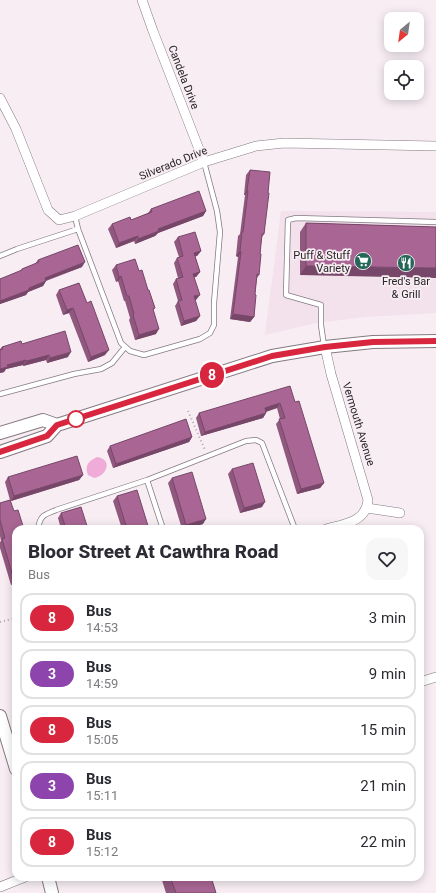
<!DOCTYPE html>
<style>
:root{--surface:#fff;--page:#f7f7f7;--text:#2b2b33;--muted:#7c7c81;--line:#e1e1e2}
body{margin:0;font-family:Roboto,sans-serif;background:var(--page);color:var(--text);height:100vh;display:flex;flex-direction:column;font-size:15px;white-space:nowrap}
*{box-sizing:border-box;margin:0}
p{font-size:13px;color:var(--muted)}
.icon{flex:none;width:22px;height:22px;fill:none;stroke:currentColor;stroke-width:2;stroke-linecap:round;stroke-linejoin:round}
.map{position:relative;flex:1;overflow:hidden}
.side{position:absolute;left:12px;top:525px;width:412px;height:356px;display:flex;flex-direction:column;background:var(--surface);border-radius:12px;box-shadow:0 2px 10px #0003}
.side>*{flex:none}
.badge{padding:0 8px;border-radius:13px;font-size:14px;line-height:26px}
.needle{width:26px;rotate:209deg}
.fabs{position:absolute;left:384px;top:12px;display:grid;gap:8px}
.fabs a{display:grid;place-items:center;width:40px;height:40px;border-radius:8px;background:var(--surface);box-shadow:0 2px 10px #0003;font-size:20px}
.map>.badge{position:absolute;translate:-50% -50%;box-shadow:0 0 0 2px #fff}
.round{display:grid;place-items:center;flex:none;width:42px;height:42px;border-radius:12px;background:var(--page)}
.head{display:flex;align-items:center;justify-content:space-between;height:68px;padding:0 16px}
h1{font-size:19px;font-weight:800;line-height:30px}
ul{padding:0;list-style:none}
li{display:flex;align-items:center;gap:12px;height:50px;margin:0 8px 6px;padding:0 8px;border:2px solid var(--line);border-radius:12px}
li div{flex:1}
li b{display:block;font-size:15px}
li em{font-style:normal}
li .badge{min-width:44px;font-weight:700;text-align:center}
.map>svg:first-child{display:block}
</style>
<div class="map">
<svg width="436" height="893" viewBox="0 0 436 893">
<rect width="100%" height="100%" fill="#f7edf3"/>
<path fill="#f3e1ec" d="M281 211 436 212V313L365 317 316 323 265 335Z"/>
<path fill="#f0acd9" d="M97 457C113 459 107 476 94 478L88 475C84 465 89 461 97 457Z"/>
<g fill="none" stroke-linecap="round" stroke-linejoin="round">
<defs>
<path id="lane" d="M75 216 78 229 121 343 130 351 144 355 200 339 210 333 214 325V303L220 232 217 211 204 162
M0 256 17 249 78 229
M324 346 321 325V305L286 295 288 220 296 218 436 222
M0 394 74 374 101 369 112 363 125 347
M147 480 163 529
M38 529C40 515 44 515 56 510L147 480 246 441 256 440 262 443 295 529"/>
<path id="street" d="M142 0 153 31 204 162
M0 98 16 129 48 210 59 220 75 216 204 162 256 146 284 143 436 146
M325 347 331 374 368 500C366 522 345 524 326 529
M367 508 400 513
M420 682 436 677
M0 887 25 877"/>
<path id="secondary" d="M0 433 43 420 57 425
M0 452 47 436 57 425 272 356 325 347 373 342 436 341
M0 716 16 769
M48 877 52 893"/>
</defs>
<use href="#lane" stroke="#847a80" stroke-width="6"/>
<use href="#street" stroke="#847a80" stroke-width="10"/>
<use href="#secondary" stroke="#847a80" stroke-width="14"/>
<path stroke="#aea6ab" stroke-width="2" stroke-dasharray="1 3" stroke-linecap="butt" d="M188 411 205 450
M0 622 16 618"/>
<use href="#lane" stroke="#fff" stroke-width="4.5"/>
<use href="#street" stroke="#fff" stroke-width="9"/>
<use href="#secondary" stroke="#fff" stroke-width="12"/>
</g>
<path fill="#91587f" d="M250 170 268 193 264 234 262 237 260 254 259 275 257 278 255 294 254 317 250 322 230 319 238 257 236 256 238 236 240 234 245 195H244L246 175Z
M151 209 206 211 203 216 158 233 155 236 135 244 134 241 116 248 108 229 112 224 131 220 148 213Z
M306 223 436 227 300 275V232Z
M178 237 201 251 197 256H195L200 272 196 277H194L196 300H195L200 316 196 321 181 326 175 306 178 301 173 284 176 279 178 278 174 263 177 258 179 257 174 242Z
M38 260 82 267 46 281 43 286 28 292 26 295 0 304V279L20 271 22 269 35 264Z
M116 265 139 271 148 290 155 308 153 310 156 334 135 340 129 320 130 318 125 301H124L118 281 116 282 112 270Z
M79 283 105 355 88 362 69 313 63 315 56 295 59 290Z
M22 344 68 357 47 363 46 360 23 366V365L6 369 4 372 0 373V349L2 347Z
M295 402 324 483 320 488 297 494 276 424 280 419 277 408 266 412V413L263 418 201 436 196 418 199 413Z
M192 437 189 442 113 468 107 451 110 446Z
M232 469 262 507 240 513 228 474Z
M83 475 79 480 11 501 16 529V589L14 583 11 585 0 548V542L1 541 0 536V503L10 500 5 482 8 477Z
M172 478 203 524 185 529H182L168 483Z
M117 496 149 529H122L113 501Z
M61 513 88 529H61L58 518Z
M161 877H211L216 893H166Z"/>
<path fill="#764768" d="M247 190 248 191 245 195H244Z
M206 211 203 216 158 233 155 236 135 244 138 239 158 229Z
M138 236 134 241 116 248 119 243Z
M201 251 197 256 190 258 194 253Z
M240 251 241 252 238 257 236 256Z
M85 262 82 267 41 282 45 278Z
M306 266 436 268V278L300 275Z
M200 272 196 277 190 278 193 274Z
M121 276 118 281 116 282 119 277Z
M46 281 43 286 28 292 26 295 0 304V301L29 288Z
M200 295 196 300 191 301 194 296Z
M73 308 69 313 63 315 67 310Z
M233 314 254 317 250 322 230 319Z
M200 316 196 321 181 326 184 321Z
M159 329 156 334 135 340 139 335Z
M109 350 105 355 88 362 91 357Z
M71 352 68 357 47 363 50 358Z
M49 355 46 360 23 366 27 361Z
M26 360 23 365 6 369 4 372 0 373V369L7 365Z
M280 403 277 408 261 413 265 408Z
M266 413 263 418 201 436 205 432Z
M192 437 189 442 113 468 116 464Z
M83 475 79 480 11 501 14 496Z
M324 483 320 488 297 494 301 489Z
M265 502 262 507 240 513 244 508Z
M206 519 203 524 185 529H183L186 525Z
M16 579V581L14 583 11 585 14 580Z"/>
<path fill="#a96694" stroke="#764768" d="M250 170 270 172 268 193H269L264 234H262L260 254H261L259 275 257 274 255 294 256 295 254 317 233 314 241 252 240 251 242 232H243L248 191 247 190Z
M199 191 206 211 158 229 159 231 138 239V236L119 243 112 224 130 217 131 220 152 212 151 209Z
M306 223 436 227V268L306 266Z
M195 232 201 251 194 253 200 272 193 274 200 295 194 296 200 316 184 321 178 301 182 300 176 279 183 277 177 258 183 256 178 237Z
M78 245 85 262 45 278 46 281 29 288V290L0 301V279L22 270V269L39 262 38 260Z
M135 259 139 271 142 270 148 290H149L155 308 153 309 159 329 139 335 133 315 134 314 129 296H127L121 276 119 277 116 265Z
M79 283 87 303 91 301 109 350 91 357 73 308 67 310 59 290Z
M65 331 71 352 50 358 49 355 27 361 26 360 7 365 8 367 0 369V350L3 349 2 347 21 341 22 344Z
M290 386 295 402 299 401 324 483 301 489 279 419 285 418 280 403 265 408 266 413 205 432 199 413Z
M186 419 192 437 116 464 110 446Z
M77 456 83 475 14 496 8 477Z
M253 463 265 502 244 508 232 469Z
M192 472 206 519 186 525 172 478Z
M137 490 149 529H127L117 496Z
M10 500 14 511 18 510 24 529H16V579L14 580 2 539 5 538 0 520V503Z
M81 507 88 529H66L61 513Z
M170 877H211L216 893H176Z"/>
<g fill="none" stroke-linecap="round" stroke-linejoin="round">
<defs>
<path id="line" d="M0 452 47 436 57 425 272 356 325 347 373 342 436 341"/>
</defs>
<use href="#line" stroke="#fff" stroke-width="9"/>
<use href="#line" stroke="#d7263d" stroke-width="6"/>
</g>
<defs>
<symbol id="supermarket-disc" viewBox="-11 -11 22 22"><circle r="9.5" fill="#266858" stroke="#f7edf3"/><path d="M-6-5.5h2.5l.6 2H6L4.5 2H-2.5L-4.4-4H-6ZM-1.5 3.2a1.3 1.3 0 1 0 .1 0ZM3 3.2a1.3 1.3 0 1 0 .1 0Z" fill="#fff"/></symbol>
<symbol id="restaurant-disc" viewBox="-11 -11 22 22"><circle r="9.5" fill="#266858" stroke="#f7edf3"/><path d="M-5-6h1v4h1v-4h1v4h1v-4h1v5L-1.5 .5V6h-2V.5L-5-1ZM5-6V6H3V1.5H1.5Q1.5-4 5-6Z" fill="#fff"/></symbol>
</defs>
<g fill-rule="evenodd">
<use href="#supermarket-disc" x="353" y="251" width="20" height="20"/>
<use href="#restaurant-disc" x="396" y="253" width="20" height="20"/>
</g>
<circle fill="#fff" stroke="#d7263d" stroke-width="2" cx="76" cy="419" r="8"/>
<g text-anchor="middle" stroke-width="3.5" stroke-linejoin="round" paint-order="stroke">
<g font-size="11" fill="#282427" stroke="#f7edf3">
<text transform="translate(184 77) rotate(69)" y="4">Candela Drive</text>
<text transform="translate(173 163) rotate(-22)" y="4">Silverado Drive</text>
<text transform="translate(359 424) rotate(73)" y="4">Vermouth Avenue</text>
</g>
<g font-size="11" fill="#282427" stroke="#f7edf3" text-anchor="end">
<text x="350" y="259">Puff &amp; Stuff<tspan x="350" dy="13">Variety</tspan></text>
<text x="406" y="285" text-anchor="middle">Fred's Bar<tspan x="406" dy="13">&amp; Grill</tspan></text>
</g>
</g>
</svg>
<div class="fabs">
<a><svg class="needle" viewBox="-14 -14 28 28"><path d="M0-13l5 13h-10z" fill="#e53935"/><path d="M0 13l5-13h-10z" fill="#7c7c81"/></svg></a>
<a><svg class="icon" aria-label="locate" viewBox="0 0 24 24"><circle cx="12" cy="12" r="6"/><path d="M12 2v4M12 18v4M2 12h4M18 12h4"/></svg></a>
</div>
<b class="badge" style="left:212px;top:375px;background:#d7263d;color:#fff">8</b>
<section class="side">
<div class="head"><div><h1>Bloor Street At Cawthra Road</h1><p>Bus</p></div><a class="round"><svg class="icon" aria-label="heart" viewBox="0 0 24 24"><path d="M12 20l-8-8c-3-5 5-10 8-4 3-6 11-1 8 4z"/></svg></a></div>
<ul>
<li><span class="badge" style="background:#d7263d;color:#fff">8</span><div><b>Bus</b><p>14:53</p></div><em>3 min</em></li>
<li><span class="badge" style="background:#8e44ad;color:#fff">3</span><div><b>Bus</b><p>14:59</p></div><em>9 min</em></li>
<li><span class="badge" style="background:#d7263d;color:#fff">8</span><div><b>Bus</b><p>15:05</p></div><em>15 min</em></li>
<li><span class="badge" style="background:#8e44ad;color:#fff">3</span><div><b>Bus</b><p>15:11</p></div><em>21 min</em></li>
<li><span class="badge" style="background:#d7263d;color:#fff">8</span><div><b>Bus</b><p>15:12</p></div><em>22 min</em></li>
</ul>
</section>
</div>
